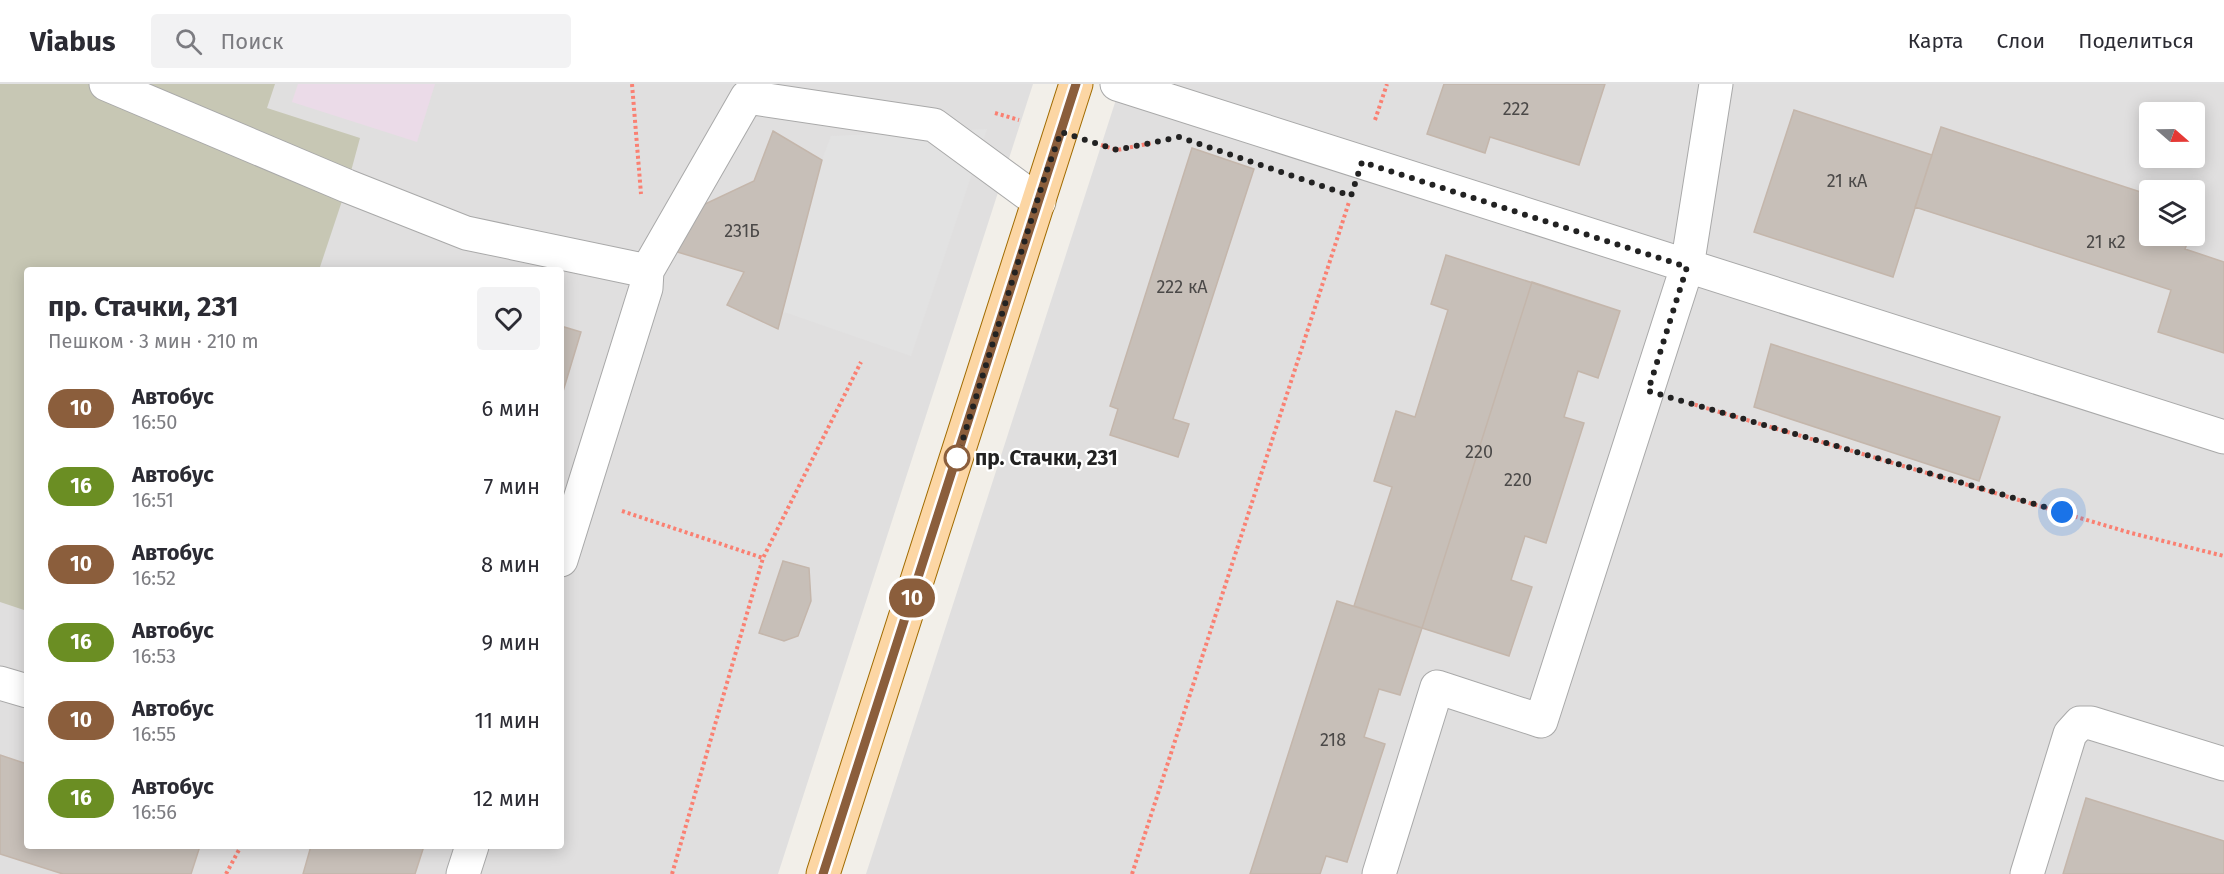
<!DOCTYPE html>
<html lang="ru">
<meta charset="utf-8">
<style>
:root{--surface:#fff;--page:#f2f2f3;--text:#2b2b33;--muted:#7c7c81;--line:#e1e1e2}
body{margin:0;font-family:"Fira Sans",sans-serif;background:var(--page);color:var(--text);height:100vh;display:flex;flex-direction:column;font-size:22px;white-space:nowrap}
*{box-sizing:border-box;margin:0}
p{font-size:20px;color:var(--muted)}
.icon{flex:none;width:33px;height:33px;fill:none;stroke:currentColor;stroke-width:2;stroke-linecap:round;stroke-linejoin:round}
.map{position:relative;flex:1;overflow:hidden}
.details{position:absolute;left:24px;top:183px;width:540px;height:582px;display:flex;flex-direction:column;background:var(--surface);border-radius:6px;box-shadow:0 3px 15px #0003}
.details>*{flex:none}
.badge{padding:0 12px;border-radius:20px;font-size:21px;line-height:39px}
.needle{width:39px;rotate:110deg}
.controls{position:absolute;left:2139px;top:18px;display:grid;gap:12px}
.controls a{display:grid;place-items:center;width:66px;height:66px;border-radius:6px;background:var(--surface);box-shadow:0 3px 15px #0003;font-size:30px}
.you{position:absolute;width:30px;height:30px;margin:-15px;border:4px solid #fff;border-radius:50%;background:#1a73e8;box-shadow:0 0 0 9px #1a73e833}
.map>.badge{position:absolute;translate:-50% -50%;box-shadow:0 0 0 3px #fff}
.round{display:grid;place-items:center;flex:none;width:63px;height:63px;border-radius:6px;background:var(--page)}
.summary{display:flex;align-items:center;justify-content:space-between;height:102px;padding:0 24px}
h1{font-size:28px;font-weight:700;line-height:45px}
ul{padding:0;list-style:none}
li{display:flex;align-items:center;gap:18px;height:78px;padding:0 24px}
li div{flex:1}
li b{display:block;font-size:22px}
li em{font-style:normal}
li .badge{min-width:66px;font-weight:700;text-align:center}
header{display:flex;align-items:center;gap:36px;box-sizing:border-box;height:84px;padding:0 30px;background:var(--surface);border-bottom:2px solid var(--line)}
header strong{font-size:28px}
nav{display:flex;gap:33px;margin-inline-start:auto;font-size:21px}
.search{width:420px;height:54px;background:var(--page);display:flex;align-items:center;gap:15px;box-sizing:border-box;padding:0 21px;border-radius:6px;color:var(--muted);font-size:22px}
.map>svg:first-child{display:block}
</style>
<header>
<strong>Viabus</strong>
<div class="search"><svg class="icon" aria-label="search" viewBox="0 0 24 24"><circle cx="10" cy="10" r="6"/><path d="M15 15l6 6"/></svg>Поиск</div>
<nav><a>Карта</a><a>Слои</a><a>Поделиться</a></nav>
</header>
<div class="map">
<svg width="2224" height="790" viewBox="0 0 2224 790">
<rect width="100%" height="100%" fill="#f2efe9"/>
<path fill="#e0dfdf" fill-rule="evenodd" d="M0 0H1033L778 790H0ZM27 186H561V762H27Z
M1121 0H2224V790H866ZM2150 28H2194V74H2150ZM2150 106H2194V152H2150Z"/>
<path fill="#ebdbe8" d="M298 0H435L417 58 292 18Z"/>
<path fill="#c7c7b4" d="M0 0H275L267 24 360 54 347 102 319 186H27V527L0 518Z"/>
<path fill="#e2e2e2" d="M987 45 911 272 767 222 831 52Z"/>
<path fill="#c7bfb8" stroke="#c4b6ab" stroke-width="1.5" d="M1444 0H1605L1579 81 1490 53 1485 69 1427 50Z
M1444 0H1605L1579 81 1490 53 1485 69 1427 50Z
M1794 26 1932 71 1893 193 1754 148Z
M1941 43 2150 111V152H2190L2185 165 2224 178V269L2158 248 2171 206 1915 123Z
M773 47 822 76 778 245 727 221 744 188 674 167 688 128 754 97Z
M1192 64 1254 85 1173 335 1189 340 1178 373 1110 351 1118 325 1110 322Z
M1446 171 1620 227 1598 294 1578 287 1564 333 1584 339 1546 459 1525 452 1511 496 1532 503 1509 572 1354 522 1392 403 1374 397 1396 327 1415 333 1448 226 1431 220Z
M1532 198 1620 227 1598 294 1578 287 1564 333 1584 339 1546 459 1525 452 1511 496 1532 503 1509 572 1422 544Z
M561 242 581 248 561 314Z
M1771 260 2000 333 1979 397 1754 323Z
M783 477 809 484 811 517 798 552 784 557 759 549Z
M1337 517 1422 544 1400 611 1379 605 1364 653 1385 660 1347 778 1326 772 1320 790H1250Z
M0 671 27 680V762H200L191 790H63L0 770Z
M2086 714 2224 757V790H2063Z
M311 762H424L415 790H303Z"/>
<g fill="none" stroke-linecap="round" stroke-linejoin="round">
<defs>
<path id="minor" d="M106 0 347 102 466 149 647 187
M1117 0 2224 353
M561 476 646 204 647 187 747 13 934 41 1039 118
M0 599 27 607
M463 790 472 762
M1379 790 1437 603 1541 637 1687 183 1716 0
M2027 790 2070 650 2080 639H2091L2224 680"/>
<path id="major" d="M823 790 1076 0"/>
</defs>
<use href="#minor" stroke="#a9a9a9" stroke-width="35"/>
<use href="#major" stroke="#a06b00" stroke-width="35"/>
<path stroke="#fa8072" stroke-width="4" stroke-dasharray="3 3" stroke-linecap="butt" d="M632 0 641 110
M995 29 1019 36
M1375 36 1387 0
M1101 61 1117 66 1152 59
M1689 319 2131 449 2224 472
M622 427 763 474
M226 790 241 762
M672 790 763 474 861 278
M1132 790 1349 118"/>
<use href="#minor" stroke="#fff" stroke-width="33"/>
<use href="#major" stroke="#fcd6a4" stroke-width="33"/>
</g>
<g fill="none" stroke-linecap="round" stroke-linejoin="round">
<defs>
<path id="line" d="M823 790 1076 0"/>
</defs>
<use href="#line" stroke="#fff" stroke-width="14"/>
<use href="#line" stroke="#8b5e3c" stroke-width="9"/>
<path stroke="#222" stroke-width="6" stroke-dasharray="0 10.8" d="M957 374 1045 92 1061 48 1117 66 1179 53 1351 112 1362 78 1687 183 1648 307 2062 428"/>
</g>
<circle fill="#fff" stroke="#8b5e3c" stroke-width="3" cx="957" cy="374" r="12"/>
<g text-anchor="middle" stroke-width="4.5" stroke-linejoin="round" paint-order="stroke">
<g font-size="18" fill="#4b4948">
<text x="1516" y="31">222</text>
<text x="1847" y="103">21 кА</text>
<text x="742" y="153">231Б</text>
<text x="2106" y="164">21 к2</text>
<text x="1182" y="209">222 кА</text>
<text x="1479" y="374">220</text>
<text x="1518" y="402">220</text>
<text x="1333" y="662">218</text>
</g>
<g font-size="21" font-weight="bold" fill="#222" stroke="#fff" text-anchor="start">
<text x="975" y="381">пр. Стачки, 231</text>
</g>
</g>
</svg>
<div class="controls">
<a><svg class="needle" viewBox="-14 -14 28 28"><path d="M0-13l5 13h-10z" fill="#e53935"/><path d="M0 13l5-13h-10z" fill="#7c7c81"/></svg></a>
<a><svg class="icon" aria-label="layers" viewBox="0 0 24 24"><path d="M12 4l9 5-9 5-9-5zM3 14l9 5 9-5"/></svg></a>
</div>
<div class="you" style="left:2062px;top:428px"></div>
<b class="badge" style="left:912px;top:514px;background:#8b5e3c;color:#fff">10</b>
<section class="details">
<div class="summary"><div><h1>пр. Стачки, 231</h1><p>Пешком · 3 мин · 210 m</p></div><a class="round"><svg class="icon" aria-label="heart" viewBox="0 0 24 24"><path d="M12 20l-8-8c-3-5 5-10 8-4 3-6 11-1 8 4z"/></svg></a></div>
<ul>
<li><span class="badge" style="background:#8b5e3c;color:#fff">10</span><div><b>Автобус</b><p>16:50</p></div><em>6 мин</em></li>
<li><span class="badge" style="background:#6b8e23;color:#fff">16</span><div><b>Автобус</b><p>16:51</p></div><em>7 мин</em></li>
<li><span class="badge" style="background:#8b5e3c;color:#fff">10</span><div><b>Автобус</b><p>16:52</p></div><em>8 мин</em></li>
<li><span class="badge" style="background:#6b8e23;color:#fff">16</span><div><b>Автобус</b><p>16:53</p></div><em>9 мин</em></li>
<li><span class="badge" style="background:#8b5e3c;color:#fff">10</span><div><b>Автобус</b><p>16:55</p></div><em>11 мин</em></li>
<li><span class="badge" style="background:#6b8e23;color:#fff">16</span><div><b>Автобус</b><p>16:56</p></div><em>12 мин</em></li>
</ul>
</section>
</div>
